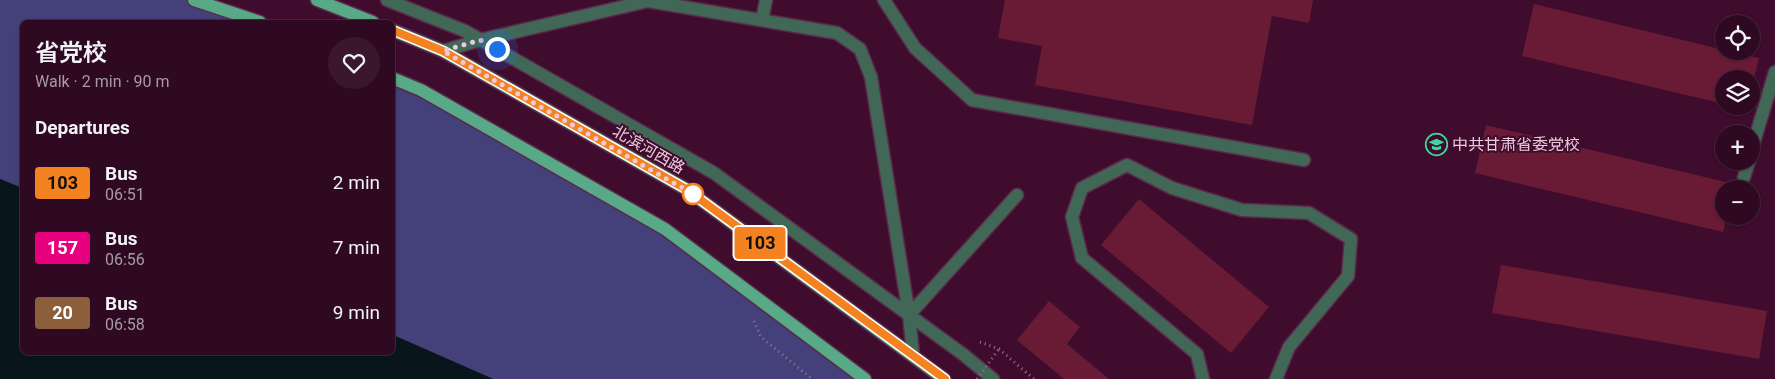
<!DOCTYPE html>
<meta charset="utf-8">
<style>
:root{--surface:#2f0922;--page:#3b172f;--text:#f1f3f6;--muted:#a79aa5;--line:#4a2a40}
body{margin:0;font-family:Roboto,"Noto Sans SC",sans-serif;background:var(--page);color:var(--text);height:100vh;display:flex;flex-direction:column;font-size:19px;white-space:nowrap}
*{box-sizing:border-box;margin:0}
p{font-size:16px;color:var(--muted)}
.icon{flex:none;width:28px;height:28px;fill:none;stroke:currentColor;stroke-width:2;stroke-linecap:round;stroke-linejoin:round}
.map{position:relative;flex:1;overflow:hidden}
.details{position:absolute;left:20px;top:20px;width:375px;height:335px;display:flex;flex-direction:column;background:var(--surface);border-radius:8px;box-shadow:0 1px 4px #0004,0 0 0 1px var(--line)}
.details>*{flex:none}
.badge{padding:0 10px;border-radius:4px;font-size:18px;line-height:32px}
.fabs{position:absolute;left:1715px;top:15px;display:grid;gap:10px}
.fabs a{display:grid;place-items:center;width:45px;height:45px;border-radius:50%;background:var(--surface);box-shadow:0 1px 4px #0004,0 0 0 1px var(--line);font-size:25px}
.you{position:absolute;width:25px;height:25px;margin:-12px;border:4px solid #fff;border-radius:50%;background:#1a73e8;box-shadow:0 0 0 8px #1a73e833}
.map>.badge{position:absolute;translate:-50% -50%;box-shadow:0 0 0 2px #fff}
h2{padding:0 15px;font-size:19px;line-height:45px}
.round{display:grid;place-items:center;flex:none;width:52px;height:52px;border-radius:26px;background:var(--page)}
.overview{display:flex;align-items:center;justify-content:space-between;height:85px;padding:0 15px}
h1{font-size:24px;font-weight:600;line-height:38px}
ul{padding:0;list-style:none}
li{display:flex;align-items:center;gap:15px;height:65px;padding:0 15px}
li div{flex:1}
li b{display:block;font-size:19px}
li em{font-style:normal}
li .badge{min-width:55px;font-weight:700;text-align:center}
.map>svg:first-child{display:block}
</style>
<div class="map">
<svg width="1775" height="379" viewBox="0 0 1775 379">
<rect width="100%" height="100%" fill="#3f0c2e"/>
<path fill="#444079" d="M0 0H194L260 22H22V188L0 179Z
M393 78 665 229 865 379H493L393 335Z"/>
<path fill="#08161b" d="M0 179 22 188V352H392L393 335 493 379H0Z"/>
<path fill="#691b35" d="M1005 0H1313L1309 23 1272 16 1252 125 1035 85 1042 46 998 38Z
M1534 4 1724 50V51L1759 58 1752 86 1751 79H1724V104L1522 56Z
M1734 106H1747L1746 110Z
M1486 125 1734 184 1733 189H1724V216H1727L1723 232 1475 173Z
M1139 199 1269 307 1231 353 1101 245Z
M1501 265 1767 311 1759 359 1492 313Z
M1049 301 1080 327 1067 344 1109 379H1064L1017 340Z"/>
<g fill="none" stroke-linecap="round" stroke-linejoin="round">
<defs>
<path id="lane" d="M387 0 465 31 714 173 964 355 993 379
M884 0 915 48 972 100 1304 160
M762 20 766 0
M443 51 480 40 648 1 837 33 860 49 871 77 909 315 913 354
M1751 152 1775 72
M1744 177 1749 161
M909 315 1017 195"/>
<path id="street" d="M1203 379 1197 354 1082 258 1072 217 1082 188 1127 165 1172 188 1242 210 1309 213 1351 239 1348 276 1289 347 1276 379"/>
<path id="primary" d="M194 0 260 22
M317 0 373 22
M392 30 443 51 686 189 944 379
M392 78 421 90 665 229 865 379"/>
</defs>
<use href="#lane" stroke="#5b2a4a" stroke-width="15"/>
<use href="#street" stroke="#5b2a4a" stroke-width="15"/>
<use href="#primary" stroke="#5b2a4a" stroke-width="15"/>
<path stroke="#9c738c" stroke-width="3" stroke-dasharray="1 4" stroke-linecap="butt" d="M754 321 761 337 812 379
M980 342 999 349 1034 379"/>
<use href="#lane" stroke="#416756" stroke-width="12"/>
<use href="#street" stroke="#416756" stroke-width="12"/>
<use href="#primary" stroke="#57a987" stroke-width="12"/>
<path stroke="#9c738c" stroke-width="3" stroke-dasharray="1 4" stroke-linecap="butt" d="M977 379 999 349"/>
</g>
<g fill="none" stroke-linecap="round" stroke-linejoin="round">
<defs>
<path id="line" d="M392 30 443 51 686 189 945 379"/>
</defs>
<use href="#line" stroke="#fff" stroke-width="11"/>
<use href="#line" stroke="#f58220" stroke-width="8"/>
<path stroke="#ebcadc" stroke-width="5" stroke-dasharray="0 9" d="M497 49 480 40 443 51 693 194"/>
</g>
<defs>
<symbol id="university-ring" viewBox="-11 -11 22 22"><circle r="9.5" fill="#3f0c2e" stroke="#44d49f" stroke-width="1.5"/><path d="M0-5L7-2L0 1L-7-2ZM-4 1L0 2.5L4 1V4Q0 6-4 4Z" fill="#44d49f"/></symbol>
</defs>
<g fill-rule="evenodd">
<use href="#university-ring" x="1424" y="132" width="25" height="25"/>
</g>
<circle fill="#fff" stroke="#f58220" stroke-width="2.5" cx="693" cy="194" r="10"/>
<g text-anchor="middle" stroke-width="4" stroke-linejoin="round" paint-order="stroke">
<g font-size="16" fill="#ebcadc" stroke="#3f0c2e" text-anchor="start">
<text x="1452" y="150">中共甘肃省委党校</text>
</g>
<g font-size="16" fill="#ebcadc" stroke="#3f0c2e">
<text transform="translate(649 149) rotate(30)" y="6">北滨河西路</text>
</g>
</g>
</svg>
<div class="fabs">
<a><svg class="icon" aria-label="locate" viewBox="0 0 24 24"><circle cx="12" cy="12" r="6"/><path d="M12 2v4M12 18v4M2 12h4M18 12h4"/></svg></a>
<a><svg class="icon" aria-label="layers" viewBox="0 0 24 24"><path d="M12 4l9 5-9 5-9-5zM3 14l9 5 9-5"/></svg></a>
<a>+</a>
<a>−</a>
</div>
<div class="you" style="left:497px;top:49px"></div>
<b class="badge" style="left:760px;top:243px;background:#f58220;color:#111">103</b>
<section class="details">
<div class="overview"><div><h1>省党校</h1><p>Walk · 2 min · 90 m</p></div><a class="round"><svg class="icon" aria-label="heart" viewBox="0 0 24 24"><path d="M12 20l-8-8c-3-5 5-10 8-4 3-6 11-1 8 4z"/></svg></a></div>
<h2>Departures</h2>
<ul>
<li><span class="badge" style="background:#f58220;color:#111">103</span><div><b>Bus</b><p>06:51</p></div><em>2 min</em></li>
<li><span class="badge" style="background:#e6007e;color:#fff">157</span><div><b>Bus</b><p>06:56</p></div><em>7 min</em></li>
<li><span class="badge" style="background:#8b5e3c;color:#fff">20</span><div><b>Bus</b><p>06:58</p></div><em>9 min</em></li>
</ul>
</section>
</div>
